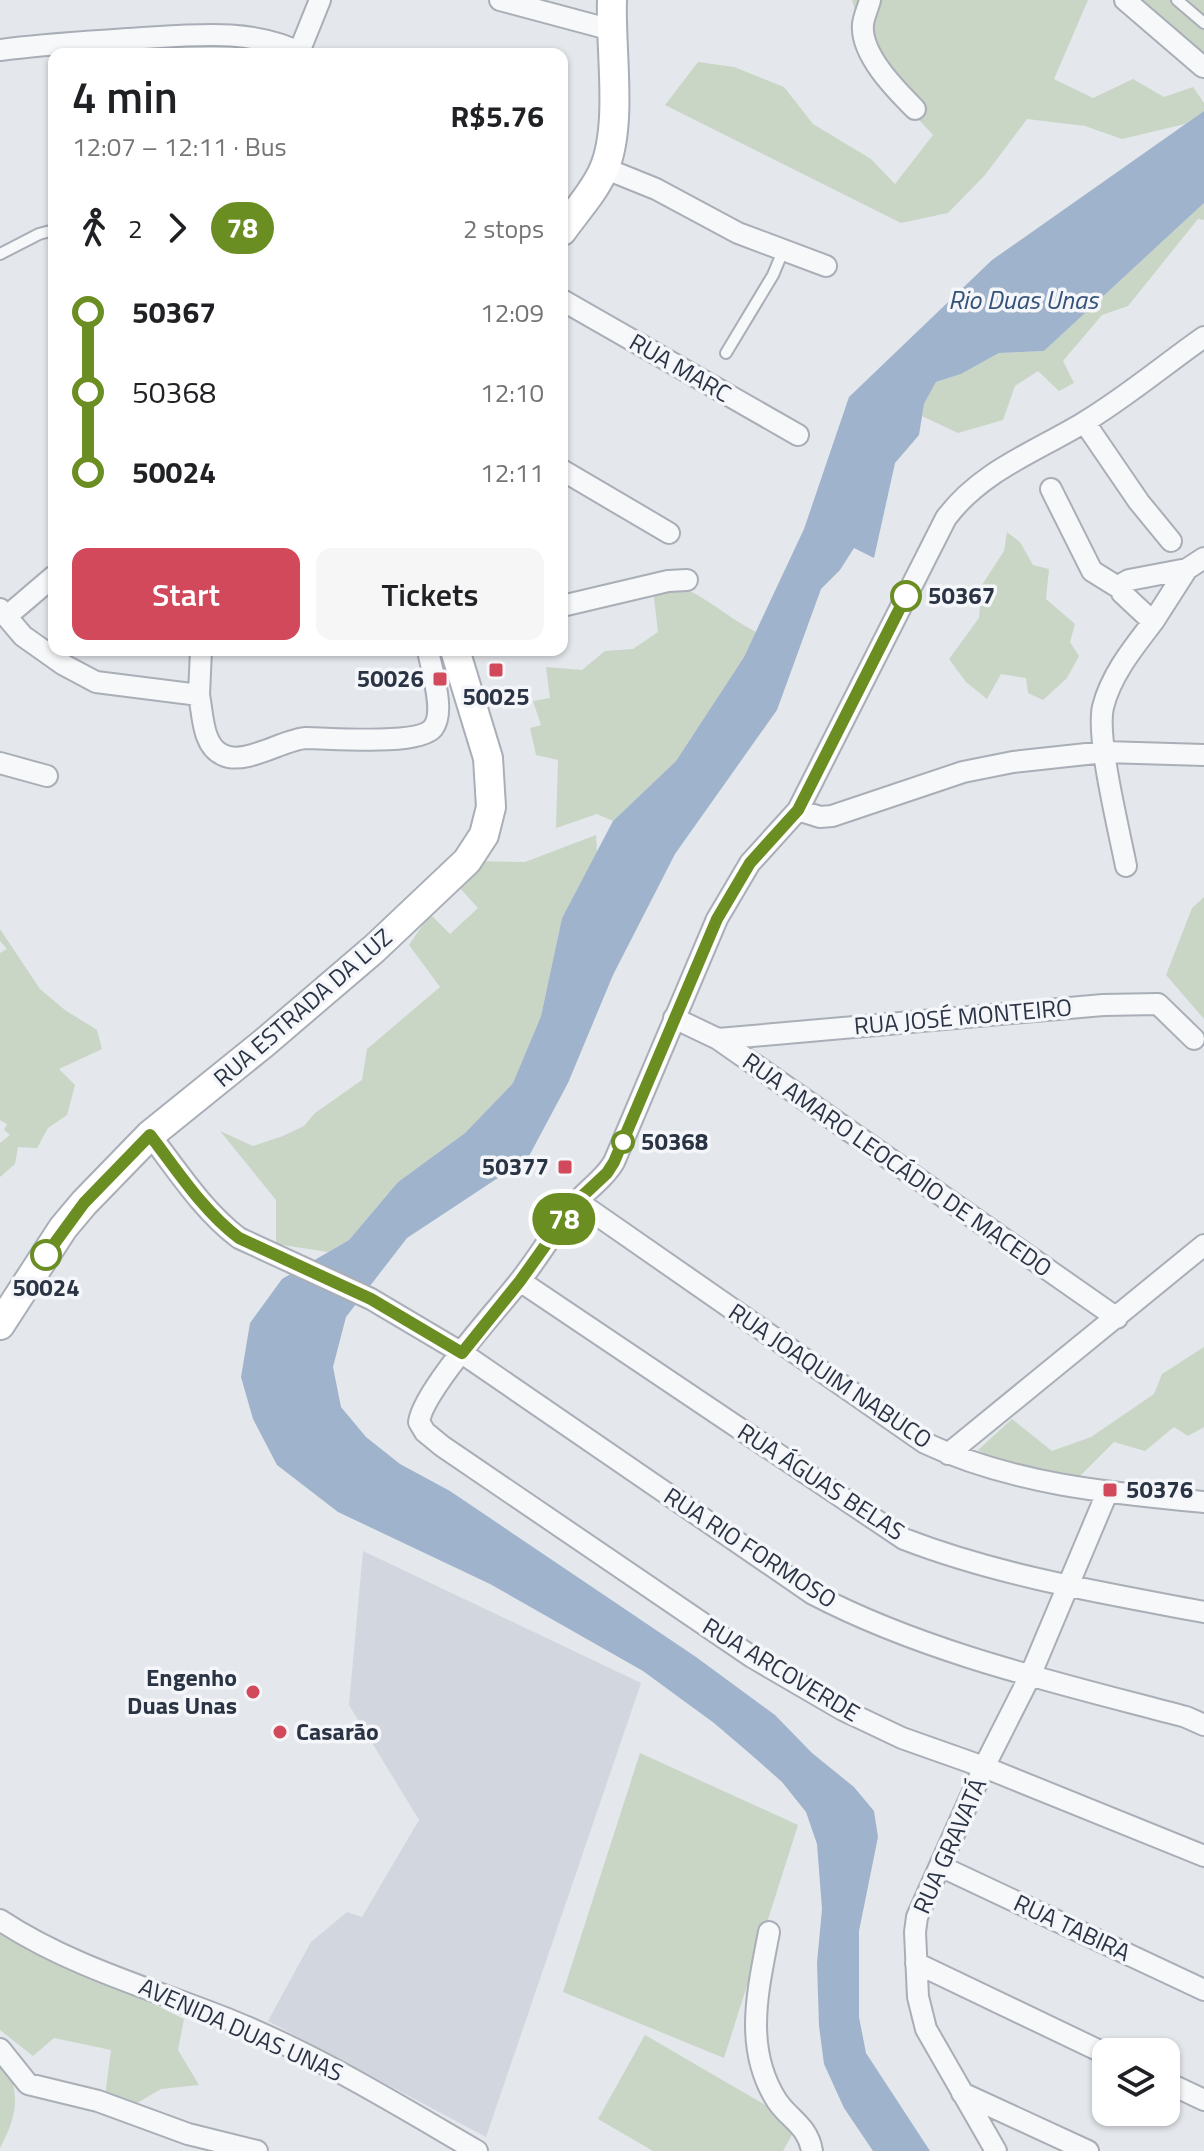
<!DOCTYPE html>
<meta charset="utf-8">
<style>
:root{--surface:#fff;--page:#f6f6f6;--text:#202124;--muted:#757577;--accent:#d1495b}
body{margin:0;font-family:"Titillium Web",sans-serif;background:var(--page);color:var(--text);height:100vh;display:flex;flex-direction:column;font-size:30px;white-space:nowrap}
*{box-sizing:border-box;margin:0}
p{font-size:26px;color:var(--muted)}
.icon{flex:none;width:44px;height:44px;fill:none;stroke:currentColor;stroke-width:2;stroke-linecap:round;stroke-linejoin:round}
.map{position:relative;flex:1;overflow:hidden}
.drawer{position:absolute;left:48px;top:48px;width:520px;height:608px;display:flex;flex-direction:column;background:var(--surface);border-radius:16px;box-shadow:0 2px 6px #0004}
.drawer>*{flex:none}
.badge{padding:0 16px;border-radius:26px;font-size:28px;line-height:52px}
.fabs{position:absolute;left:1092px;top:2038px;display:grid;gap:16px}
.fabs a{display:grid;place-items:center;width:88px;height:88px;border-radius:16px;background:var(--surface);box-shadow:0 2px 6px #0004;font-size:40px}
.map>.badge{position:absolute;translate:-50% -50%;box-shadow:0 0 0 4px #fff}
.legs{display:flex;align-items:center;gap:12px;height:88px;padding:0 24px;font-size:26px}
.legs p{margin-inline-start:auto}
.headline{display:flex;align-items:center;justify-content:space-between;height:136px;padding:0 24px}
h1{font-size:44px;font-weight:600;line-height:60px}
.cta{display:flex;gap:16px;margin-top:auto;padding:16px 24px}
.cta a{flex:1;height:92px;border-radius:16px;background:var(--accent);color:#fff;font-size:32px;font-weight:600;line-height:92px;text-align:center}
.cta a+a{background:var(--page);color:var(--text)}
ul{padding:0 24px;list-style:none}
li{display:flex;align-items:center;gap:28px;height:80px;font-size:30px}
li i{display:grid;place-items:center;width:12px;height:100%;margin:0 10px;background:currentColor}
li i::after{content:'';width:20px;height:20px;margin:-10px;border:6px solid;border-radius:50%;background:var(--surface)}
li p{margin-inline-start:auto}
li:first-child i{background:linear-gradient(#0000 50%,currentColor 0)}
li:last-child i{background:linear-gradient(currentColor 50%,#0000 0)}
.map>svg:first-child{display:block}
</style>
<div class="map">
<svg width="1204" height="2151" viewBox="0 0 1204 2151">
<rect width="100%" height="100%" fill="#e4e7ec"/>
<path fill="#d2d6de" d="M363 1551 641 1683 486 2137 268 2021 311 1942 347 1912 362 1917 419 1820 349 1705Z"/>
<path fill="#c9d6c5" d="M852 0H1088L1054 79 1093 98 1133 79 1164 97 1193 87 1204 103V111L1185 124 1122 139 1085 126 1027 119 985 175 948 213 901 223 665 105 698 62 734 67 784 87 813 124 871 159 895 184 933 135 873 70Z
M1138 0H1204V54Z
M1204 203V220L1198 219 1128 306 1102 315 1063 361 1074 383 1059 391 1038 371 1015 386 1003 420 958 433 922 416 924 404 936 382 961 374 999 353 1044 351Z
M1007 532 1020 542 1033 565 1049 569 1046 599 1075 624 1070 642 1079 656 1067 678 1043 700 1028 693 1026 678 1001 674 987 699 966 682 949 659 979 618 982 585 1004 551Z
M678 585C708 598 727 617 756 632L744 657 676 761 613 821 597 814 556 828 558 760 536 755 530 728 541 725 533 701 550 698 546 667 582 670 605 651 633 649 658 632 653 590Z
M596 835 597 852 562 918 541 1016 513 1083 465 1133 398 1182 349 1240 328 1252 276 1244V1200L220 1131 253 1146 283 1136 304 1126 315 1113 362 1080 367 1049 440 987 409 945 430 914 450 934 478 908 458 886 467 861 525 862Z
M1204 897V1019L1166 975 1192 908Z
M0 929 40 989 65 1010 97 1030 102 1049 59 1069 75 1085 67 1115 48 1128 37 1148 18 1147 15 1164 0 1177V1194V1143L10 1135 4 1130 7 1124 0 1120V953L7 949 0 941Z
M1204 1347V1427L1188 1436 1174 1427 1145 1451 1114 1442 1080 1476 994 1459 978 1450 1012 1419 1052 1451 1091 1437 1154 1394 1162 1374Z
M640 1753 798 1825 724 2058 563 1992Z
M0 1930 184 2019 178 2050 199 2085 161 2089 132 2106 105 2096 111 2050 54 2038 33 2056 0 2030Z
M645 2035 798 2124 783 2151H653L598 2119Z
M0 2054C21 2090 19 2112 0 2148Z"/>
<path fill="#9fb4cc" d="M1204 111V203L1044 351 999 353 961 374 936 382 924 404 919 435 895 463 874 558 854 548 840 570 821 589 777 710 675 854 613 975 568 1083 528 1158 407 1238 346 1317 333 1367 341 1407 366 1437 400 1464 450 1491 696 1657 775 1715 812 1753 854 1787 874 1811 878 1837 859 1931V2017L866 2053 930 2151H873L844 2108 824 2064 819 2026 817 1963 822 1909 817 1844 806 1812 782 1782 748 1752 714 1723 643 1671 490 1584 338 1512 277 1465 253 1419 241 1377 250 1323 282 1279 349 1240 398 1182 465 1133 513 1083 541 1016 562 918 613 821 676 761 744 657 804 529 849 397 992 260Z"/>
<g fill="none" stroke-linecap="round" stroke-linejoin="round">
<defs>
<path id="lane" d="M1177 0 1204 23
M0 254 39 234 54 230
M726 353 773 275 783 251"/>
<path id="street" d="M500 0 612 30
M870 0C868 8 864 16 863 24 860 54 896 90 915 109
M1125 0 1203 67
M0 50C43 44 85 42 128 39 187 36 249 26 303 54
M299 52 320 0
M604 168 656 189 738 233 826 266
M562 300 798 435
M1204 337C1164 365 1125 398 1083 423 1035 452 981 471 946 518L798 810 750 863 717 919 614 1162C605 1178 589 1188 577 1202 556 1227 539 1257 519 1282 496 1311 423 1391 419 1422L425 1432 442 1446 752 1657 843 1710 902 1738 984 1767 1204 1856
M1085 423 1139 502 1171 541
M562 470 669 533
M1051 489 1092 571 1121 589
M1187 569 1153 622 1122 593V584L1129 580 1187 569 1204 558
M562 606 668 581 687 580
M0 609 23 636 64 665 96 682 199 695C203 714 202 746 223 755 245 766 284 739 306 738 331 738 418 746 433 728 446 712 431 669 428 650
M7 616 54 576
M199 695 201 650
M0 763 47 776
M798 810 820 817 832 816 963 772 1013 762 1105 752 1204 755
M1126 866C1119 830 1096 738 1103 707 1111 675 1133 648 1153 622
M674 1018 718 1039 1117 1318
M718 1039 1103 1005 1158 1004 1194 1039
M150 1135C177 1170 203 1211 239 1238L371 1299 462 1353 813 1594C928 1654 1062 1684 1186 1717L1204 1725
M577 1201 925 1443C1012 1484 1109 1493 1204 1502
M520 1281 904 1539C1000 1576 1103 1593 1204 1612
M948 1454 1204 1245
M940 1866 1204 1990
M0 1920C71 1967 156 1990 235 2022 320 2057 398 2105 477 2151
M769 1932C758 1990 743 2048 777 2101 790 2120 808 2126 812 2151
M916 1963 1106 2054
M0 2049 28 2084 98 2101 188 2134 257 2151
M1166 2082 1204 2100
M962 2093 1088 2151
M996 2151 926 2029 918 1997 915 1932 917 1917 984 1767 1030 1676 1107 1493"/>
<path id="secondary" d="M562 231C576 211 595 191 604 169 623 124 610 49 612 0
M0 1325 63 1228 84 1203 150 1135 264 1043 374 949 467 861 484 835 491 807 488 758 455 650"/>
</defs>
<use href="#lane" stroke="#a9aeb7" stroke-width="14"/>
<use href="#street" stroke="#a9aeb7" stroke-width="24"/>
<use href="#secondary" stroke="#a9aeb7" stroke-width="32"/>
<use href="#lane" stroke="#f7f8fa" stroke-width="10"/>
<use href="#street" stroke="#f7f8fa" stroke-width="20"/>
<use href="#secondary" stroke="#fff" stroke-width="28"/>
</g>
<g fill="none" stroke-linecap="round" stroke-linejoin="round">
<defs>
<path id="line-1" d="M46 1255 84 1203 150 1135C177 1170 203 1211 239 1238L371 1299 462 1353 520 1281 577 1201 607 1173 614 1162 717 919 750 863 798 810 906 596"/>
</defs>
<use href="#line-1" stroke="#fff" stroke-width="18"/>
<use href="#line-1" stroke="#6b8e23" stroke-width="12"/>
</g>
<g fill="#fff" stroke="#6b8e23" stroke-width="4">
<circle cx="906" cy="596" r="14"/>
<circle cx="623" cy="1142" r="10"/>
<circle cx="46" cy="1255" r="14"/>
</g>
<g fill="#d1495b" stroke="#f4f6f9" stroke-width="3">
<rect x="488" y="662" width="16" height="16" rx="4"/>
<rect x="432" y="671" width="16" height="16" rx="4"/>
<rect x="557" y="1159" width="16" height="16" rx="4"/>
<rect x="1102" y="1482" width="16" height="16" rx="4"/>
<circle cx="253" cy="1692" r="8"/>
<circle cx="280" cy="1732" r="8"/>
</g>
<g text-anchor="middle" stroke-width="7" stroke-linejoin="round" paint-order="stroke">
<g font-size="24" fill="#2b3445" stroke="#f4f6f9">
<text transform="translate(680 368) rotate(30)" y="8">RUA MARC</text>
<text transform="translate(303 1008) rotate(-41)" y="8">RUA ESTRADA DA LUZ</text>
<text transform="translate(963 1017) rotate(-5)" y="8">RUA JOSÉ MONTEIRO</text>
<text transform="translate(897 1165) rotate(35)" y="8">RUA AMARO LEOCÁDIO DE MACEDO</text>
<text transform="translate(830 1376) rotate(34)" y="8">RUA JOAQUIM NABUCO</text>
<text transform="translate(821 1482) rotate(33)" y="8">RUA ÁGUAS BELAS</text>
<text transform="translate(750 1548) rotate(33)" y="8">RUA RIO FORMOSO</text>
<text transform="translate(781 1670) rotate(31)" y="8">RUA ARCOVERDE</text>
<text transform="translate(950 1846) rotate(-66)" y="8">RUA GRAVATÁ</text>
<text transform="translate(1072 1928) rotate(25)" y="8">RUA TABIRA</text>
<text transform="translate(241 2030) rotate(24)" y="8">AVENIDA DUAS UNAS</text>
</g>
<g font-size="24" font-weight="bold" fill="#2b3445" stroke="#f4f6f9" text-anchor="start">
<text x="928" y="604">50367</text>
<text x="641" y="1150">50368</text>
<text x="46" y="1296" text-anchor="middle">50024</text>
</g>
<g font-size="24" font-weight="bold" fill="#2b3445" stroke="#f4f6f9" text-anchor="end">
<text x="424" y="687">50026</text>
<text x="496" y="705" text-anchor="middle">50025</text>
<text x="549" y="1175">50377</text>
<text x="1126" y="1498" text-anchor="start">50376</text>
<text x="237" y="1686">Engenho<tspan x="237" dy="28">Duas Unas</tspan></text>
<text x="296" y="1740" text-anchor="start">Casarão</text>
</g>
<g font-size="26" font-style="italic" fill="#34527a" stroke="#f4f6f9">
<text x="1023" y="309">Rio Duas Unas</text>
</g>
</g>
</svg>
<div class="fabs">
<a><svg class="icon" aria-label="layers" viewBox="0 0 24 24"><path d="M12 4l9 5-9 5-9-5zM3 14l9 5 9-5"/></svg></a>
</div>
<b class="badge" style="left:564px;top:1219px;background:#6b8e23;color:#fff">78</b>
<section class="drawer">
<div class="headline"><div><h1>4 min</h1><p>12:07 – 12:11 · Bus</p></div><b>R$5.76</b></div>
<div class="legs"><svg class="icon" aria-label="walk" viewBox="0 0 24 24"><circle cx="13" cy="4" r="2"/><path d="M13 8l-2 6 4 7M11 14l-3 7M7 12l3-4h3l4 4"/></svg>2<svg class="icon" aria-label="forward" viewBox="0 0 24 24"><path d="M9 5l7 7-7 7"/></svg><b class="badge" style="background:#6b8e23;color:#fff">78</b><p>2 stops</p></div>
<ul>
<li><i style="color:#6b8e23"></i><b>50367</b><p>12:09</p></li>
<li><i style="color:#6b8e23"></i><span>50368</span><p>12:10</p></li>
<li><i style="color:#6b8e23"></i><b>50024</b><p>12:11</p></li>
</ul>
<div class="cta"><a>Start</a><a>Tickets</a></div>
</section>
</div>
